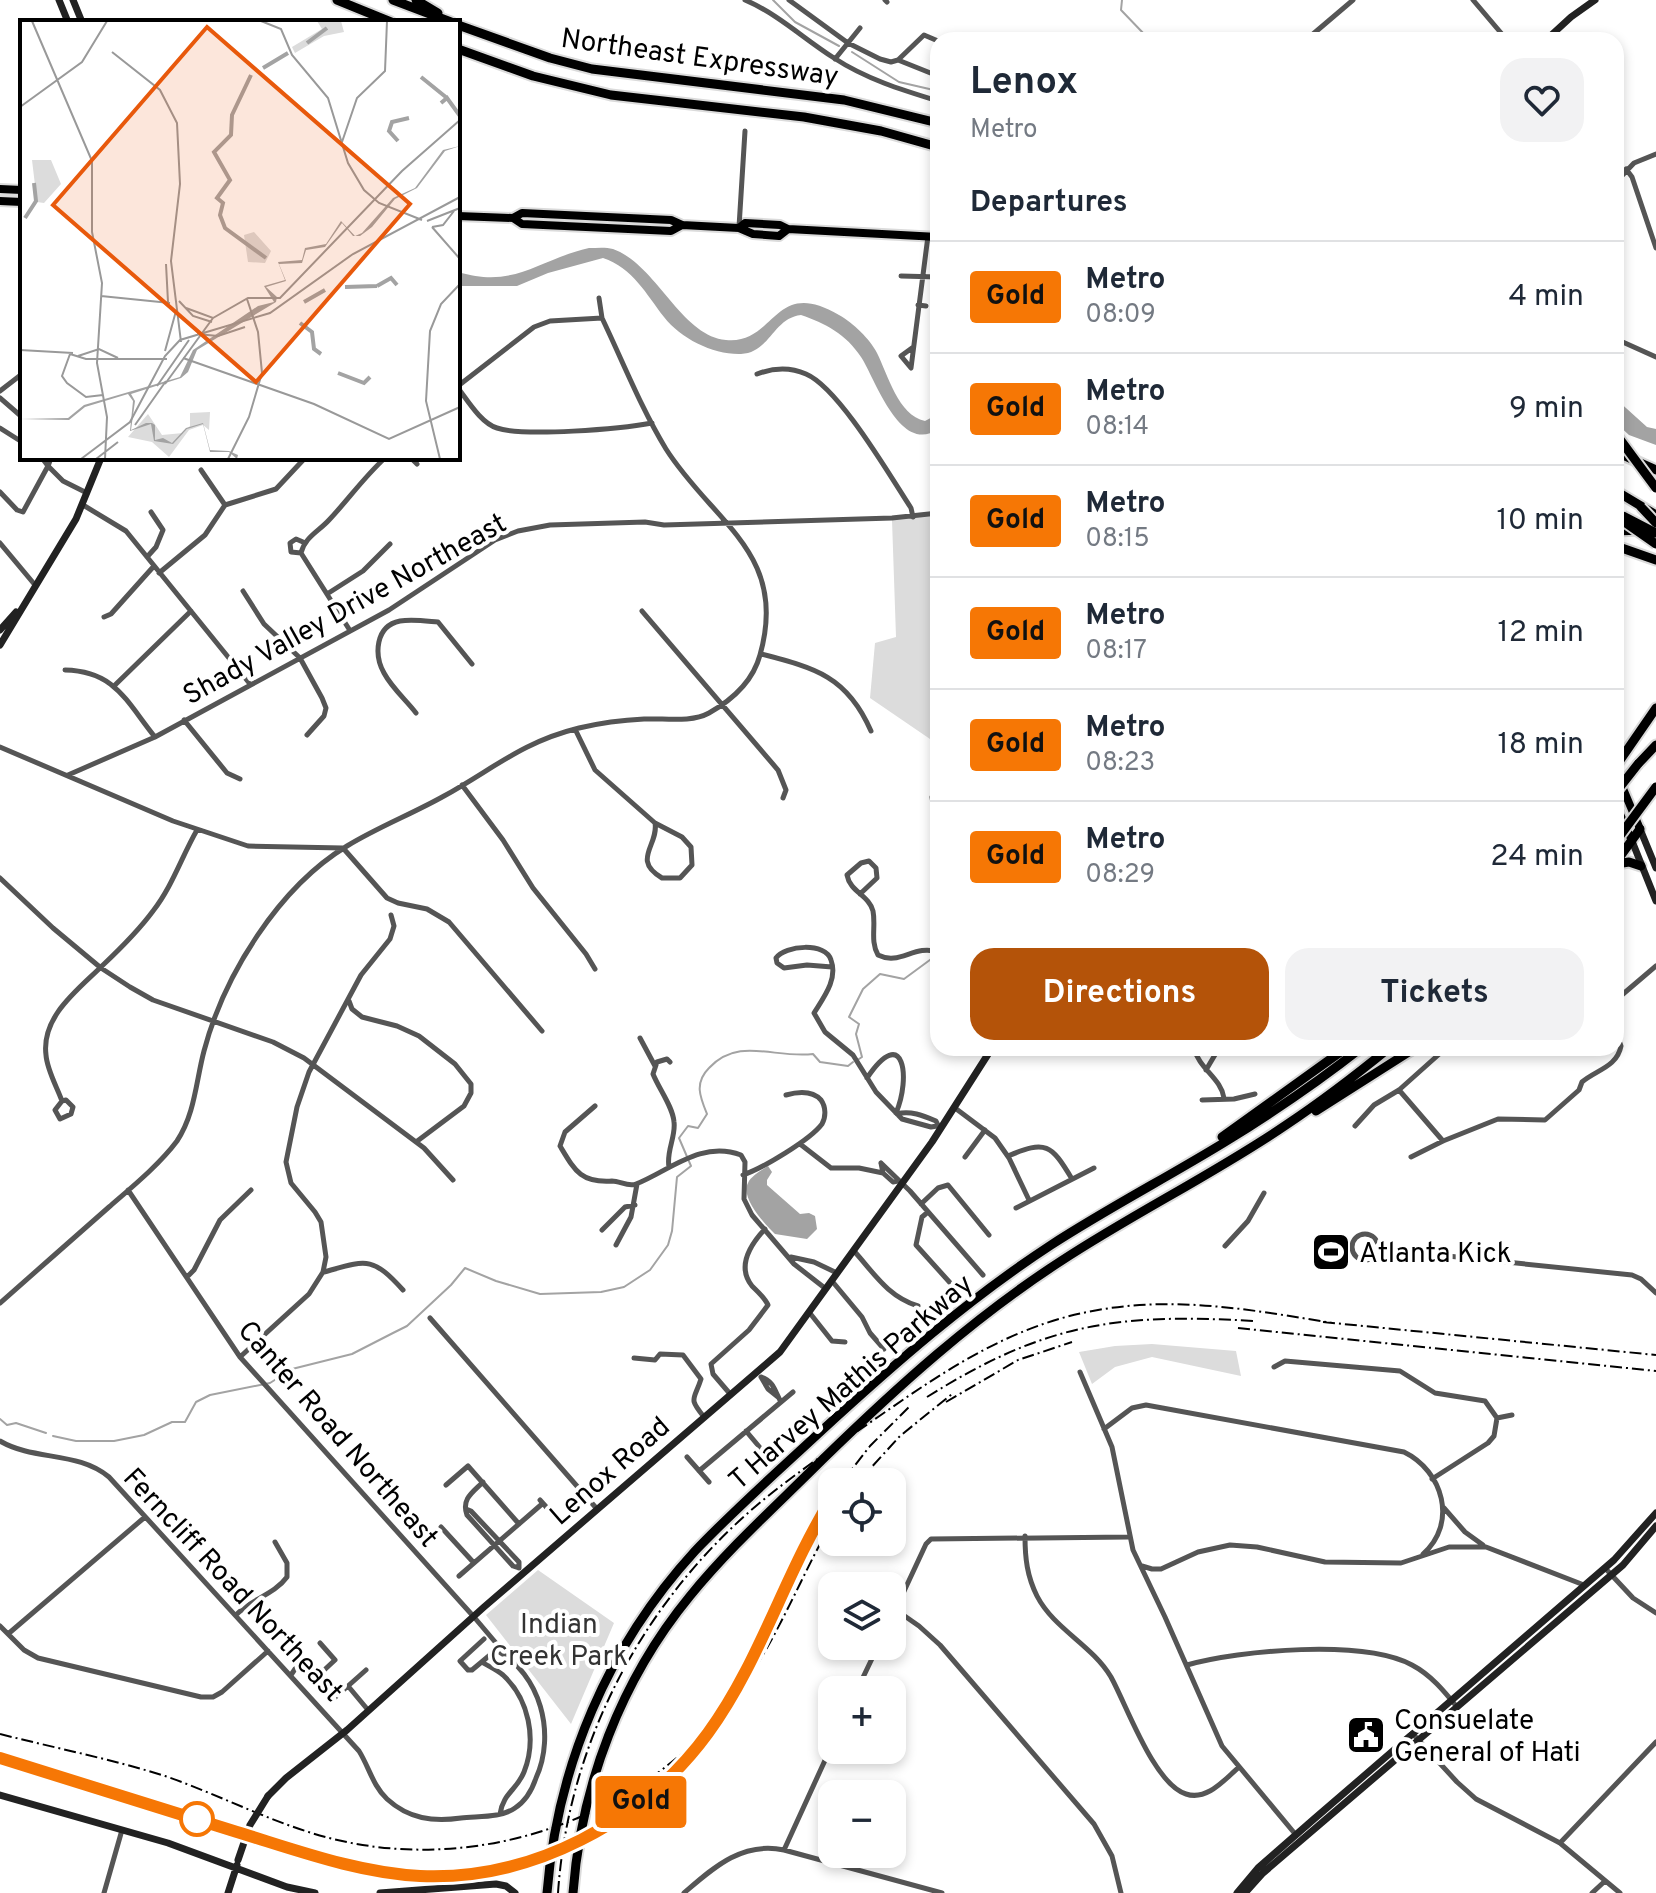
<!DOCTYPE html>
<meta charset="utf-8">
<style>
:root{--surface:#fff;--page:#f2f2f3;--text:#1f2937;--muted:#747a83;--line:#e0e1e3;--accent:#b45309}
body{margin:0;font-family:Overpass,sans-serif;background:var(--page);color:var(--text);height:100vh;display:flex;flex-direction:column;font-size:30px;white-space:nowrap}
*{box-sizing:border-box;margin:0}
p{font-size:26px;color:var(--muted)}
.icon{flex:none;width:44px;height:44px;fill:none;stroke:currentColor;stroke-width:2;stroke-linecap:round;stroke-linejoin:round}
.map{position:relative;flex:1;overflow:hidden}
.side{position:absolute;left:930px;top:32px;width:694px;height:1024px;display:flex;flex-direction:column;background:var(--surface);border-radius:24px;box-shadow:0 4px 12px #0003}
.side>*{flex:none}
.badge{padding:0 16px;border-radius:6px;font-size:28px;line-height:52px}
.buttons{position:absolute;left:818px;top:1468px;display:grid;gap:16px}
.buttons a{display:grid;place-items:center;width:88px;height:88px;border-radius:16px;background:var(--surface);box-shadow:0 4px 12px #0003;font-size:40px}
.map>.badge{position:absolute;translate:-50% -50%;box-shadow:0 0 0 4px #fff}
h2{padding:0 40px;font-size:30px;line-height:72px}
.round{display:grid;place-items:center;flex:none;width:84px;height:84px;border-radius:24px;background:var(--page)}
.headline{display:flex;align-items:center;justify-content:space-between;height:136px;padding:0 40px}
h1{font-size:38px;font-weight:700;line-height:60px}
.primary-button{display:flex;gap:16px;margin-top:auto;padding:16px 40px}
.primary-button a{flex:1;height:92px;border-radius:24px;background:var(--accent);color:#fff;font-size:32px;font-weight:700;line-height:92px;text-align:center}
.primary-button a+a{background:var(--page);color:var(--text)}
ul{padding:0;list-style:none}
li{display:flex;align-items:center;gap:24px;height:112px;padding:0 40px;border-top:2px solid var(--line)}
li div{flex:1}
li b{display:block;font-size:30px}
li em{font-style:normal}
li .badge{min-width:88px;font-weight:700;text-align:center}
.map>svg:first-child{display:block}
</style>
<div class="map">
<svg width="1656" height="1893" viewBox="0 0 1656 1893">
<rect width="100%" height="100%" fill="#fff"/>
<path fill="#dcdcdc" d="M938 510V729L930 739 870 698 875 643 896 637 892 520Z
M1152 1344 1236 1351 1241 1376 1152 1357 1115 1367 1092 1384 1079 1352 1115 1346Z
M538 1570 614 1623 571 1724 486 1615Z"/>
<path fill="#a3a3a3" d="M589 248C597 248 606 247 613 249 656 264 681 336 726 340 776 345 773 276 839 315 853 323 870 339 877 353 888 375 898 415 925 421L938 414V429C900 456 875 378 861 357 846 334 825 323 801 315 773 318 770 353 741 354 714 355 681 339 664 317 646 294 633 268 603 258L548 273 517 286H458V272C515 289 537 260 589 248Z
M1616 399 1647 427 1656 429V445L1629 435 1616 423Z
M768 1166 772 1172 767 1180V1185L800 1214 809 1213 815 1216 817 1229 807 1239 775 1234C765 1224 740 1198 748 1183 751 1176 762 1170 768 1166Z"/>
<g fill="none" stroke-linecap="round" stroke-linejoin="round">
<path stroke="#a3a3a3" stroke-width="2" d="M773 0 795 22 839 46
M1122 0 1121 10 1145 35
M852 52 899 82 938 91
M932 433 931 437 938 454
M938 922 933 929 938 938
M859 1059 862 1057 856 1034 859 1024 849 1017 863 989 880 974 904 979 938 954
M0 1419 7 1425 16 1423 46 1433
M53 1436 76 1441H114L144 1435 172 1422H185L196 1402 210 1395 270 1383 292 1369 352 1354 393 1333 407 1326 451 1285 465 1268 496 1281 540 1294 601 1292 624 1287 650 1270 668 1245 672 1231 677 1177 691 1166 679 1138 688 1126 698 1128 707 1114C700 1097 694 1083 709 1068 739 1036 775 1059 813 1054L820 1062 848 1066 853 1062"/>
<defs>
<path id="primary" d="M0 189 22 190
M0 201 22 202
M458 216 513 218 522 213 671 220 682 225 739 228 753 234 779 236 788 229
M513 218 522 224 671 231 682 225
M739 228 745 223 780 225 788 229 938 237
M1616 772 1640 829
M1616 805 1632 841"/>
<path id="highway" d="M337 0 391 22
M393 0 451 22
M416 0 438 13
M458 25 550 58 592 69 844 100 938 123
M458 49 533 76 611 95 804 117 881 131 938 147
M1616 452 1656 470
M1616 491 1656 515
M1616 531 1641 530
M1616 546 1656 560
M1638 764 1656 745
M1616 766 1656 708
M1616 862 1640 829
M1616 864 1629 862 1641 866
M1316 1111 1415 1048
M1222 1137 1346 1048
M547 1893C557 1766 608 1646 695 1551 734 1510 777 1472 819 1433 893 1365 967 1300 1051 1245 1108 1208 1168 1177 1225 1142 1272 1113 1318 1082 1361 1048
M573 1893C581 1785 621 1680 690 1596 730 1547 777 1505 822 1460 897 1387 973 1318 1061 1261 1134 1213 1214 1174 1286 1125 1322 1101 1356 1075 1389 1048"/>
</defs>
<use href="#primary" stroke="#dbdbdb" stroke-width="12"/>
<use href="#highway" stroke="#dbdbdb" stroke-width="13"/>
<path stroke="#555" stroke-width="5" d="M745 0C778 14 804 39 834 58 866 79 902 90 938 101
M789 0 848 43 880 59 891 62 898 60 938 76
M885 0 887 2
M1473 0 1507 40
M1306 40 1353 0
M835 59 860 28
M898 60 924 35 938 41
M1626 169 1632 177 1656 248
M1616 182 1634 163 1656 154
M739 227 745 131
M901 276 938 277
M918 305 926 306
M1616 339 1656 357
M912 348 901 356 911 368 928 236
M757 374C773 368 790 367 806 374 839 388 890 476 911 508L913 517
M458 386 534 327 550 321 602 318
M458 388C468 401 481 423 497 428 524 437 621 429 652 423
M0 391 22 374
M0 398 22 417
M0 428 22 442
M51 458 48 466 63 481 87 493
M411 458 417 464
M201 470 225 505
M0 492 17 510 23 512 48 466 42 458
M83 505 126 531 250 684
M0 543 35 585
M301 553 291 552 290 543 296 539 303 542
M147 557 156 547 163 530 151 512
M159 573 205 535 225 505 276 489 305 458
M243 591 264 624 300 658 322 698 326 708 324 716 307 735
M327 594 363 571 390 544
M642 611 778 770 786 790 783 798
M104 617 111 614 154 566
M349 629 301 553C305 537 318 532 329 520 348 500 364 477 385 458
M761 654C815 668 847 676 871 731
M65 670C115 671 126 701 155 737
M114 686 191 611
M416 713C406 700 392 688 384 673 374 655 375 626 400 621 412 619 426 621 438 622L472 664
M184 720 227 773 240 779
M575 729 595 770 655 823
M0 747 173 821 248 846 343 848 387 898 398 903 427 909 449 922 542 1031
M68 775 155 737 389 610 495 540 518 531 550 525 645 522 664 525 892 518 938 513
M462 785 503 840 533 888 586 954 595 969
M932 797 938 841
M655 823 682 837 691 847 692 865 680 878H662C631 860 659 845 655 823Z
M0 878 53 928 101 968 130 987 153 1000 273 1042 304 1058 424 1148 453 1180
M860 894 877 878 876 868 869 861 861 863 847 875C850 892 869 895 873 911 876 926 870 941 878 955 900 966 914 944 938 952
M832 967 807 965 784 968 777 963 776 958C785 945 826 942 831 960 838 979 824 997 814 1013L825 1032 853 1055 876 1092 902 1119 931 1127 937 1126
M1616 1000 1656 966
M349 1001 352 1009 362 1017 397 1026 419 1036 455 1064 471 1084V1093L464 1106 416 1142
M640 1038 655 1066
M1194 1048C1199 1069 1221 1078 1224 1098
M1206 1070 1219 1048
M867 1078C904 1023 911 1078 896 1113
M1399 1090 1443 1141
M1202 1100 1234 1099 1255 1094
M62 1101 55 1110 60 1119 71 1114 73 1107 66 1100 62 1101C57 1087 47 1070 46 1055 41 1016 79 989 103 965 121 948 139 930 153 911 172 887 182 856 197 830
M595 1106 565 1132 560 1146C575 1171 581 1183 612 1181 620 1181 628 1187 636 1184 669 1171 701 1140 741 1155L745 1162 744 1199 752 1215 794 1264 826 1289
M955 1108 995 1138 1009 1158 1029 1200
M897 1114C910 1110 924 1116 936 1121L939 1127
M1355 1126 1374 1105 1399 1090 1446 1048
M800 1144 831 1168H859L883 1173
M1008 1156C1046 1140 1051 1144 1072 1179
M965 1157 985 1130
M1411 1157 1443 1141 1498 1119 1545 1120 1579 1090 1582 1082C1596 1070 1617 1067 1621 1046L1616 1032
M881 1163 910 1191 983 1275
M881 1163 883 1173 893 1182 898 1181
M669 1167C666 1151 676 1137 674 1122 673 1107 659 1089 653 1074L657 1062 667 1059 670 1062
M743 1175C763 1168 810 1140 822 1124 826 1117 826 1107 821 1100 812 1090 797 1092 786 1095
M921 1204 938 1188 948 1185 989 1235
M1016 1208 1094 1168
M928 1212 922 1217 916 1245 953 1286
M602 1230 625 1207 635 1205
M1352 1247a13 13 0 1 1 26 0a13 13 0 1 1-26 0Z
M616 1245 631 1217 637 1184
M1225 1246 1248 1221 1264 1193
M1379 1249 1632 1275 1641 1279 1656 1293
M854 1251C874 1273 887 1296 918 1306
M791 1257 814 1262 837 1273
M324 1272C367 1260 372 1256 403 1290
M187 1277 194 1270 220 1220 251 1190
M832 1281 862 1317 870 1333 884 1349
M0 1303C36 1271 73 1239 109 1207 132 1187 159 1165 177 1141 195 1114 196 1081 204 1051 224 975 279 887 347 846 378 827 412 814 444 796 493 769 522 742 579 728 600 723 623 720 644 719 664 718 691 723 709 713 732 700 753 681 760 655 789 553 713 523 666 449 641 408 623 362 602 318L599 298
M809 1312 832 1341 845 1342
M430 1318 597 1509
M240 1357 309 1294 323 1272 326 1257 321 1222 315 1212 291 1183 286 1162 297 1107 309 1072 361 975 390 939 394 926 391 915
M634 1358 655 1360 660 1354 683 1355 701 1379C694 1401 688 1397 704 1417
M1274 1367 1285 1361 1400 1371 1435 1393 1485 1401 1497 1418 1494 1436 1488 1443 1432 1479
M1080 1372 1112 1447 1133 1550 1165 1617 1222 1746 1296 1835
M761 1377C774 1381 775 1392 781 1402
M761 1377 768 1389 778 1397
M731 1395 713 1374 711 1364 749 1330 768 1305C765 1298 758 1292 752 1286 736 1266 751 1244 765 1229
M1497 1418 1512 1415
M1104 1429 1132 1408 1146 1405 1404 1452C1443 1471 1458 1523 1423 1554
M746 1431 762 1450
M0 1441C34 1461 78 1451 109 1477L359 1751C369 1767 373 1786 387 1799 409 1819 433 1822 461 1818 478 1816 501 1818 515 1808 526 1801 532 1790 536 1778 556 1734 541 1674 496 1650V1643L474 1617 240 1357 128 1190
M687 1457 709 1482
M699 1471 793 1392
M483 1482C473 1492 461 1499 467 1515L513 1566 519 1568
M446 1485 468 1466 519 1524
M540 1500 557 1519
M1444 1508 1465 1532 1483 1545
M466 1509 471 1511 519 1562V1568
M441 1527 474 1563
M1025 1536C1025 1558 1027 1576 1037 1596 1054 1629 1092 1645 1111 1677 1127 1706 1154 1784 1186 1794 1207 1801 1224 1780 1238 1768
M1142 1566 1152 1569H1161L1198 1552 1230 1545 1257 1547 1325 1562 1401 1563 1449 1547H1486L1584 1585
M1605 1568 1633 1598 1656 1613
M459 1576 542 1504
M896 1610 919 1626 940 1645 1094 1824 1112 1856 1121 1893
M236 1615C251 1599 274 1595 287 1577V1563L275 1542
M892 1617 926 1544 931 1539 1128 1537
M0 1626 24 1650 38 1658 201 1697H213L222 1692 268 1651
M8 1634 145 1517
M484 1639 460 1661 468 1670H472L496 1650
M320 1643 335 1660 321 1673
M482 1662C488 1666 497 1670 503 1675 529 1699 537 1739 524 1772 517 1790 503 1793 500 1814
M1187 1665C1240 1650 1363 1639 1412 1665 1431 1675 1444 1691 1457 1707
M366 1670 348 1686 368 1710
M291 1675 299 1663 309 1660 340 1693
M857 1690 878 1646
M331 1701 348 1686
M1412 1733 1457 1782 1476 1799 1560 1843 1620 1893
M1560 1843 1656 1742
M784 1850 832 1745
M104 1893 122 1830
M684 1893C713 1868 742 1841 784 1850L942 1893
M1592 1893 1605 1881"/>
<path stroke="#222" stroke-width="7" d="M59 0 68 22
M73 0 82 22
M1546 40 1571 17 1595 0
M0 630 16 612
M0 645 76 519 101 458
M1640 829 1656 868
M1632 841 1656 901
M0 1795 168 1843 287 1887 315 1893
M268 1796 286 1778 347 1730 484 1607 780 1352 932 1142 992 1048
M228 1893 237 1865
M380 1893 496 1884 506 1886 515 1893
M1237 1893 1258 1868 1314 1819 1614 1560 1656 1513
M1245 1893 1263 1873 1623 1565 1656 1526"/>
<use href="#primary" stroke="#000" stroke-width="8"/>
<use href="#highway" stroke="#000" stroke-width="9"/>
<path stroke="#000" stroke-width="2" stroke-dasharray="12 4 2 4" stroke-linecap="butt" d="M1323 1322 1656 1355
M1238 1328 1656 1371
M927 1397C1045 1323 1117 1313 1254 1321
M946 1402 1018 1360 1072 1342
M842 1482 870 1446 911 1405
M858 1482 900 1436 952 1394
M794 1568 832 1498
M0 1734C55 1748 111 1759 165 1776 220 1795 272 1823 329 1838 477 1876 643 1819 735 1697 776 1643 799 1580 832 1522
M0 1758 5 1760
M389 1872C491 1888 600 1847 673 1773
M558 1893C568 1744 642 1603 756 1506 794 1474 836 1446 878 1417 947 1369 1014 1324 1098 1310 1177 1296 1254 1310 1332 1323"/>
<defs>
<path id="highway-bridge" d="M1616 434 1656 488
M1641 507 1656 523
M1616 516 1656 544
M1623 516 1656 533
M1616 792 1638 764
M1616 841 1656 787"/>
</defs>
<use href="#highway-bridge" stroke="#dbdbdb" stroke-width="13" stroke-linecap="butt"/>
<path stroke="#222" stroke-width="7" d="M238 1860 250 1825 268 1796"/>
<use href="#highway-bridge" stroke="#000" stroke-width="9"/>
</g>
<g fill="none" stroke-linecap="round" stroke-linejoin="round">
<defs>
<path id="line" d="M0 1758C79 1782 158 1807 237 1832 296 1850 358 1873 420 1876 531 1881 643 1822 708 1733 760 1662 785 1573 832 1498"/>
</defs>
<use href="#line" stroke="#fff" stroke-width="18"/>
<use href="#line" stroke="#f67705" stroke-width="12"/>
</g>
<defs>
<symbol id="stadium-square" viewBox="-11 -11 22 22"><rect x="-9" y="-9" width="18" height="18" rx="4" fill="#000" stroke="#fff"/><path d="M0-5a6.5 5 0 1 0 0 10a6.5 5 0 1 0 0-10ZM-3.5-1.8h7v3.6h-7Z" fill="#fff"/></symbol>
<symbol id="civic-square" viewBox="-11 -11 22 22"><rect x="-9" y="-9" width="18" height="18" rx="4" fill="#000" stroke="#fff"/><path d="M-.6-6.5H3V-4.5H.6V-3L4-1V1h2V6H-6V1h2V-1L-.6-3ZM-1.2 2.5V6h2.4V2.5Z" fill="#fff"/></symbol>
</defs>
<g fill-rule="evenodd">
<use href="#stadium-square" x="1309" y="1230" width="44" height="44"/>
<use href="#civic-square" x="1344" y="1713" width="44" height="44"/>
</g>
<circle fill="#fff" stroke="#f67705" stroke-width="4" cx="197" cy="1819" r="16"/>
<g text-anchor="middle" stroke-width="8" stroke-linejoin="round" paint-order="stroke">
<g font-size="28" fill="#000" stroke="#fff">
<text transform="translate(700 56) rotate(8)" y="10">Northeast Expressway</text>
<text transform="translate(344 608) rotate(-29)" y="10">Shady Valley Drive Northeast</text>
<text transform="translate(850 1381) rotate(-41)" y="10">T Harvey Mathis Parkway</text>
<text transform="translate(339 1433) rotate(49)" y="10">Canter Road Northeast</text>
<text transform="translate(609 1470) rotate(-41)" y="10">Lenox Road</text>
<text transform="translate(234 1584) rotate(47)" y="10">Ferncliff Road Northeast</text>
</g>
<g font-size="28" fill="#000" stroke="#fff" text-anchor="start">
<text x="1359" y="1262">Atlanta Kick</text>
<text x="1394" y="1729">Consuelate<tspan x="1394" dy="32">General of Hati</tspan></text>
</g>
<g font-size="28" fill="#333" stroke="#fff">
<text x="559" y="1633">Indian<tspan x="559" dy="32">Creek Park</tspan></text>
</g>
</g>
<g transform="translate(20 20)">
<rect width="440" height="440" fill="#fff"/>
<path d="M297 1H321L324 12 304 16 275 33 272 27 302 9ZM12 140H31L41 164 24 183 17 182ZM234 212 251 231 245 243 228 242 224 215ZM190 392 189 410 183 405 169 410 149 437 132 422 108 417 128 394 142 415 163 413 170 406V393Z" fill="#dcdcdc"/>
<path d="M440 126 425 131 397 168 375 179 352 207 340 216H333L322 203 305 227 286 230 282 243 259 244 266 261 246 267 257 277 256 282 177 330 168 352 161 358 111 374 115 381 111 410 126 403H132L135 405V420L143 418 152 423 166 408 183 403 190 430 209 431 218 435 217 439 209 432H190L183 404 167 409 153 424 134 421 131 404 110 411 113 381 108 374 65 387 49 400 0 399 48 398 64 385 160 357 173 330 238 286 254 282 244 266 265 260 258 242 282 240 285 228 306 224 321 201 335 216 342 213 373 178 395 168 423 130Z" fill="#a3a3a3"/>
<path fill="none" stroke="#a3a3a3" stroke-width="4" d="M287 23 307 8M243 48 268 33M231 55 212 95 211 115 194 132 210 160 197 178 203 183 200 195 205 208 246 238M401 57 427 78M421 83 427 78 440 96M378 121 369 111 372 102 389 98M5 198 16 181 14 163M357 266 371 258 377 265M325 267 357 266M284 282 305 270M280 303 292 312 294 329 301 334M318 353 344 363 350 357"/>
<path fill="none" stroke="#999" stroke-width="2" d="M12 1 72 141V212L82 263 77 343 87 397 85 439M241 1 261 9 272 35 308 78 328 143 344 170 359 183 402 200M92 32 140 70 157 103 160 164 151 241 161 322M0 87 62 42 87 1M322 122 337 78 365 51 367 1M407 201 440 188M412 207 440 239M412 207 423 205 434 191M146 244 148 282M81 276 150 283M159 281 173 296 192 302M166 288 193 298 228 278H260L382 151 440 100M177 314 198 316 225 307M0 330 53 333M145 331 156 291M50 334 66 339H147M50 334 42 356 47 363 66 377 83 375M58 336 79 329 98 338M163 338 294 384 369 419 440 387M145 364 193 298M137 366 169 320M115 405 146 361M61 439 110 402 145 336 160 320 250 293 333 234 440 177M76 439 98 422M208 439 229 397 242 353 238 312 227 279M420 439 406 381 410 311 421 284 440 264"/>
<path fill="#e8590c" fill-opacity="0.15" stroke="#e8590c" stroke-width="4" d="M187 7 390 184 236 362 33 185Z"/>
<rect width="440" height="440" fill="none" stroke="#000" stroke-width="4"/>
</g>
</svg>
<div class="buttons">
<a><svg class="icon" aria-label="locate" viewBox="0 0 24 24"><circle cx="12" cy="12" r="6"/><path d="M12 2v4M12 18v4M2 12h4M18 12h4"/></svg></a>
<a><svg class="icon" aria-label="layers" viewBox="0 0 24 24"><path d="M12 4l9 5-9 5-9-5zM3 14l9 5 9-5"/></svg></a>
<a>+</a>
<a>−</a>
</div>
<b class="badge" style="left:641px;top:1802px;background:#f67705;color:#111">Gold</b>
<section class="side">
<div class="headline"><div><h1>Lenox</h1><p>Metro</p></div><a class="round"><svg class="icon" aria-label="heart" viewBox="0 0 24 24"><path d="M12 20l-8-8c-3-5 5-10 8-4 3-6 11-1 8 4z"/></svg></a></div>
<h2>Departures</h2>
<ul>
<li><span class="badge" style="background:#f67705;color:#111">Gold</span><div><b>Metro</b><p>08:09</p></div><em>4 min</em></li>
<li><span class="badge" style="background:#f67705;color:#111">Gold</span><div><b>Metro</b><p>08:14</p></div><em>9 min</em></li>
<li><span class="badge" style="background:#f67705;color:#111">Gold</span><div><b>Metro</b><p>08:15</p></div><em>10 min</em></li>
<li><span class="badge" style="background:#f67705;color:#111">Gold</span><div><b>Metro</b><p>08:17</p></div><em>12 min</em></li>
<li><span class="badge" style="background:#f67705;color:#111">Gold</span><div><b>Metro</b><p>08:23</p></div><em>18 min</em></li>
<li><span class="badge" style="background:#f67705;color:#111">Gold</span><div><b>Metro</b><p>08:29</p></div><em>24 min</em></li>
</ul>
<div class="primary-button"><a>Directions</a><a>Tickets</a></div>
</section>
</div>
